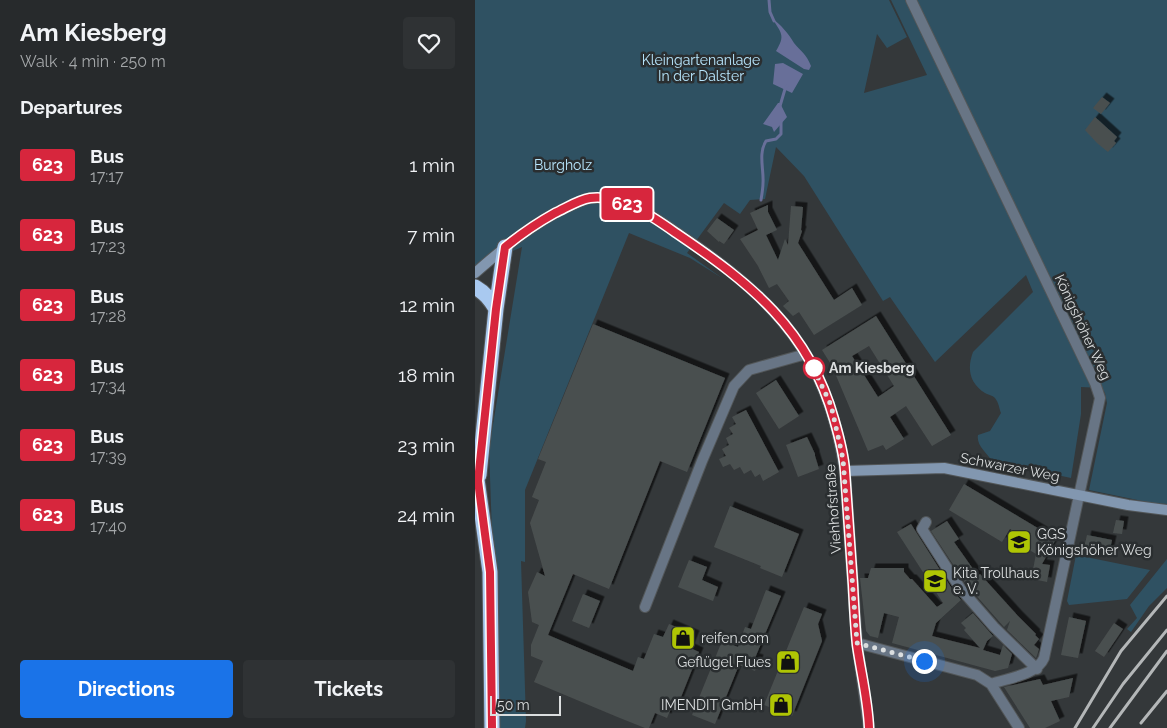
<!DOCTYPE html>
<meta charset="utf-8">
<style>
:root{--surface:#272a2c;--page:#2f3234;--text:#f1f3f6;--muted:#a4a7a9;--accent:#1a73e8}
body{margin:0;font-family:Raleway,sans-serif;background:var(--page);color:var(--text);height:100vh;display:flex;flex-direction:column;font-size:19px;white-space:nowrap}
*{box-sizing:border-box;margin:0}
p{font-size:16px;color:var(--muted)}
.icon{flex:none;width:28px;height:28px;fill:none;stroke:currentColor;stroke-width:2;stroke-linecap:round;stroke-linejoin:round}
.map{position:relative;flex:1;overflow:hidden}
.details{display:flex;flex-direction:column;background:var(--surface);width:475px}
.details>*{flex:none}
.badge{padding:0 10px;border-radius:4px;font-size:18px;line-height:32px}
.scale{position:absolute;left:15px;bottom:12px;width:71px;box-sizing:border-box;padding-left:5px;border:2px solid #dbdedf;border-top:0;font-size:14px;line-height:18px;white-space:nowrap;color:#dbdedf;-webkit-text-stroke:4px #2a2e30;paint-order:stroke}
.you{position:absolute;width:25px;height:25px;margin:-12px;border:4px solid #fff;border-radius:50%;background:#1a73e8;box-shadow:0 0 0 8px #1a73e833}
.map>.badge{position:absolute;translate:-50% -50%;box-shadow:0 0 0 2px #fff}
h2{padding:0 20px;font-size:19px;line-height:45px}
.round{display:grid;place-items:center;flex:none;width:52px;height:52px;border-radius:5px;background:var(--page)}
.headline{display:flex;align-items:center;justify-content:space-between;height:85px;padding:0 20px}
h1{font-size:24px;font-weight:700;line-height:38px}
.action{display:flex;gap:10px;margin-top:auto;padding:10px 20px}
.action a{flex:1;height:58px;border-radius:5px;background:var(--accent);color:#fff;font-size:20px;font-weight:700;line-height:58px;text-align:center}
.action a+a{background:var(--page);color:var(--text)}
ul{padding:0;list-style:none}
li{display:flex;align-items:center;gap:15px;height:70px;padding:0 20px}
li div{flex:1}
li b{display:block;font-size:19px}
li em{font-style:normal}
li .badge{min-width:55px;font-weight:700;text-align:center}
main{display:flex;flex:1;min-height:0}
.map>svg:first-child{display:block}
</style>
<main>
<section class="details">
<div class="headline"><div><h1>Am Kiesberg</h1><p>Walk · 4 min · 250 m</p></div><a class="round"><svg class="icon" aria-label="heart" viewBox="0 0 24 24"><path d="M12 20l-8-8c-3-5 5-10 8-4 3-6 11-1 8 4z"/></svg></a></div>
<h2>Departures</h2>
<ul>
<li><span class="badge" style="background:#d7263d;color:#fff">623</span><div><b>Bus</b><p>17:17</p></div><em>1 min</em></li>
<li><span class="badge" style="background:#d7263d;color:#fff">623</span><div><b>Bus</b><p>17:23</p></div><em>7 min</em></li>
<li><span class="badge" style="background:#d7263d;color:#fff">623</span><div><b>Bus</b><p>17:28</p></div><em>12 min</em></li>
<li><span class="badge" style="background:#d7263d;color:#fff">623</span><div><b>Bus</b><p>17:34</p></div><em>18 min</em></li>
<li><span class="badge" style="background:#d7263d;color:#fff">623</span><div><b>Bus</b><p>17:39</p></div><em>23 min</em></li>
<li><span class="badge" style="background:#d7263d;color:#fff">623</span><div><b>Bus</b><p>17:40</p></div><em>24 min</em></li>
</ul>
<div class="action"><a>Directions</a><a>Tickets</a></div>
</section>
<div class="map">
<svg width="692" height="728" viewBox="0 0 692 728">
<defs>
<filter id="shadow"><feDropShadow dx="4.5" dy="-4.5" stdDeviation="0" flood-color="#0009"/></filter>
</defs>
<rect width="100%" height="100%" fill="#34383a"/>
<path fill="#2f5162" d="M0 0H414L432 37 412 48 402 34 389 93 452 75 416 0H692V504L677 503 614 490 632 403 630 393 627 388 606 387V414L596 478 517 461C512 453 501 445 503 435L515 431 526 413C524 408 524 403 520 398 517 395 514 395 510 393 494 383 492 368 498 352L558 292 551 275 460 362 415 297 408 301 329 176 301 147 290 199 275 200 265 214 249 203 212 253 247 278 215 258 154 233 50 490V562L46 561 51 721 50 728H24L14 449 47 247 0 267Z
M601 555 675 570 652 599 594 605 592 601Z
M692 559V588L674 606 656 632 652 629 662 618 655 605Z"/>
<path fill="#686f99" d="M297 18C306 25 313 33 319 43 326 52 331 53 336 66L334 70 329 69 301 51C311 35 306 33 297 18Z
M308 63 328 74 317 93 298 84 300 64Z
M303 103H305L312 117 299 132 297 127 288 124Z"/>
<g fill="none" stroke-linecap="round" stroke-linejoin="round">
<path stroke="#686f99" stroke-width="3" d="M294 0 295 12 299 21
M305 106 310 89 312 86
M286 200C287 194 288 188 288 183 289 169 283 154 291 141L301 139 306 134V122"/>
</g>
<path fill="#4a4f4f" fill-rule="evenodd" filter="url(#shadow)" d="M627 97 635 103 626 114 618 108Z
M620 117 642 137 639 141 641 143 633 152 622 143 610 130Z
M293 205V212L302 230 291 235 303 260 310 239 313 245 316 206 328 207 326 230 327 231 323 243 359 300 377 288 387 305 339 335 324 312 318 316 308 306 314 301 302 284 294 288 283 266 265 239 283 230 275 213Z
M242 218 259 230 249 244 244 241V242L232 231Z
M401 316 476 435 457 446 431 406 415 417 429 439 411 450 408 445 393 451 357 366 347 350ZM394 346 419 386 403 397 377 356Z
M118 324 250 378 212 472 185 461 134 589 98 574 73 635 158 671 163 657 169 659 179 634 188 637 194 624 220 635 215 648 224 652 204 702 199 701 192 718 180 713 174 728H170L140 716 59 682 68 661 56 656V645L64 625 57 622 53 592 62 572 70 576 55 523 64 500 57 497 71 462 63 459Z
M301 380 324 416 304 429 281 393Z
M271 410 304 472 288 481 285 474 280 477 276 470 269 474 265 467 259 470 255 464 248 467 244 459 251 456 247 449 254 445 251 438 258 434 254 428 261 424 257 417Z
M332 437 340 454V456L344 469 323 477 311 445Z
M489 484 581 539 567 564 575 565 572 582 558 579 556 580 561 554 548 546 552 539 535 529 527 542 474 510Z
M255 506 324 534 307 577 285 568 286 566 239 547Z
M641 520 649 521 647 534 638 533Z
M472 521 484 539 479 542 503 576 505 574 543 616 561 634 560 635 564 639 559 645 564 649 561 658 532 630 535 621 529 627 491 584 456 531Z
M436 524 479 592 486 600 461 623 457 636 505 648 489 630 491 628 486 623 498 613 518 636 512 641 508 650 525 655 528 645 537 654 533 668 520 671 417 643 424 617 409 613 403 638 395 636 391 631 385 578H393L396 568H429V572L435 579H437L462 607 468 603 422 532Z
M612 535 637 540 634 554 609 548Z
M214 560 232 567 227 580 243 587 238 601 203 587Z
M291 590 306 596 280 658 284 659 280 671 264 665 240 724 217 715 247 641 263 647 270 627 276 629Z
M108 594 125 601 114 628 97 621Z
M329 607 347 614 343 624 347 641 317 716 289 705Z
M594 617 611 621 603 658 586 655Z
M639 623 648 629 629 657 620 651Z
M598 678 594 697 576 701 585 721 570 728H555L529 687 565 679 568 685Z"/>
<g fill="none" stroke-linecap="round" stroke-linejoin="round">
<defs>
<path id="street" d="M436 0 620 383 625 398 569 658C562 675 533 678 516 684
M370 471 382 643 394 728
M451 522 447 529 485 588 519 627 562 669
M170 607 227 461 259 386 274 370 331 354
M382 643 502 675 516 684 544 728"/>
<path id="secondary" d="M0 273C31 246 61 220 99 204 105 202 111 198 117 198 150 196 179 217 205 235 301 300 352 353 370 471L469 468 653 505 692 510"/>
<path id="highway" d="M0 287C10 293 15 299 21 309
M0 465 15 572 17 728
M4 475 21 309 30 247"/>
</defs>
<use href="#street" stroke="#525658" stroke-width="12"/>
<use href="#secondary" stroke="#525658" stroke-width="12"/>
<use href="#highway" stroke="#525658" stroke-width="17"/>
<use href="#street" stroke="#687585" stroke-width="10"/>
<use href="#secondary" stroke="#8297b0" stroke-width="10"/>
<use href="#highway" stroke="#a9c9f0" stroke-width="15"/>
<path stroke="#b4b7b8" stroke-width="3" d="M666 723 692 691
M600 728 646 651 692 596
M618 728 648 684 692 630
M635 728 692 651"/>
</g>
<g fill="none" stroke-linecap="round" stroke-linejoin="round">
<defs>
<path id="line" d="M17 728 15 572 3 481 21 309 30 247C46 234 62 223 80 213 91 208 103 200 115 198 146 194 177 216 201 233 275 283 334 329 359 419 364 436 369 454 370 471 373 509 375 547 378 585 379 605 380 625 382 645 386 673 393 700 394 728"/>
</defs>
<use href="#line" stroke="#fff" stroke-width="11"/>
<use href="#line" stroke="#d7263d" stroke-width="8"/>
<path stroke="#dbdedf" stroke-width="5" stroke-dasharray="0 9" d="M339 368 337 365 356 405 368 459 382 643 449 661"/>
</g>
<defs>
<symbol id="school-square" viewBox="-11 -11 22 22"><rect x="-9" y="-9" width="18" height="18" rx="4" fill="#afc504" stroke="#2a2e30"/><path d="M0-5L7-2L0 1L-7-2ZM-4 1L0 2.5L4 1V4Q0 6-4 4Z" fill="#111"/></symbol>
<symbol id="shop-square" viewBox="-11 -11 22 22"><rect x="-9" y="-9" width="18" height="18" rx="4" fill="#afc504" stroke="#2a2e30"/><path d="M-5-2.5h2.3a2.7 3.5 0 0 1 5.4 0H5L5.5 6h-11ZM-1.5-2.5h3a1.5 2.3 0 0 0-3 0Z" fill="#111"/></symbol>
</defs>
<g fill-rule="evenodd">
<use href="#school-square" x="530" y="528" width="28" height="28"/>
<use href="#school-square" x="446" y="567" width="28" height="28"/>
<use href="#shop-square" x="194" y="624" width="28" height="28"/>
<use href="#shop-square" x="299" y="648" width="28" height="28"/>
<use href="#shop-square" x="292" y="691" width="28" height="28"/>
</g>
<circle fill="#fff" stroke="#d7263d" stroke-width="2.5" cx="339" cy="368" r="10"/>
<g text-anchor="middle" stroke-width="5" stroke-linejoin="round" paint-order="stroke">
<g font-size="14" fill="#b7e5fc" stroke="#2a2e30">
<text x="226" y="65">Kleingartenanlage<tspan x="226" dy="16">In der Dalster</tspan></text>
<text x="88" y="170">Burgholz</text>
</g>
<g font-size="14" fill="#dbdedf" stroke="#2a2e30">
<text transform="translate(608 327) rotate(65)" y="5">Königshöher Weg</text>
<text transform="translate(535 467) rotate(11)" y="5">Schwarzer Weg</text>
<text transform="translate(358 509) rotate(-94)" y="5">Viehhofstraße</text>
</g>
<g font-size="14" font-weight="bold" fill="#dbdedf" stroke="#2a2e30" text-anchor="start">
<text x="354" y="373">Am Kiesberg</text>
</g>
<g font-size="14" fill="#dbdedf" stroke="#2a2e30" text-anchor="start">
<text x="562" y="539">GGS<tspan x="562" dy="16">Königshöher Weg</tspan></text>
<text x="478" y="578">Kita Trollhaus<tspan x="478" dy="16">e. V.</tspan></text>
<text x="226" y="643">reifen.com</text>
<text x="296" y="667" text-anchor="end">Geflügel Flues</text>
<text x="288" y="710" text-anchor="end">IMENDIT GmbH</text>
</g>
</g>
</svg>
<div class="scale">50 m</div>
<div class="you" style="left:449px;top:661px"></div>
<b class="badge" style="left:152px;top:204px;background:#d7263d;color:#fff">623</b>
</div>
</main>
